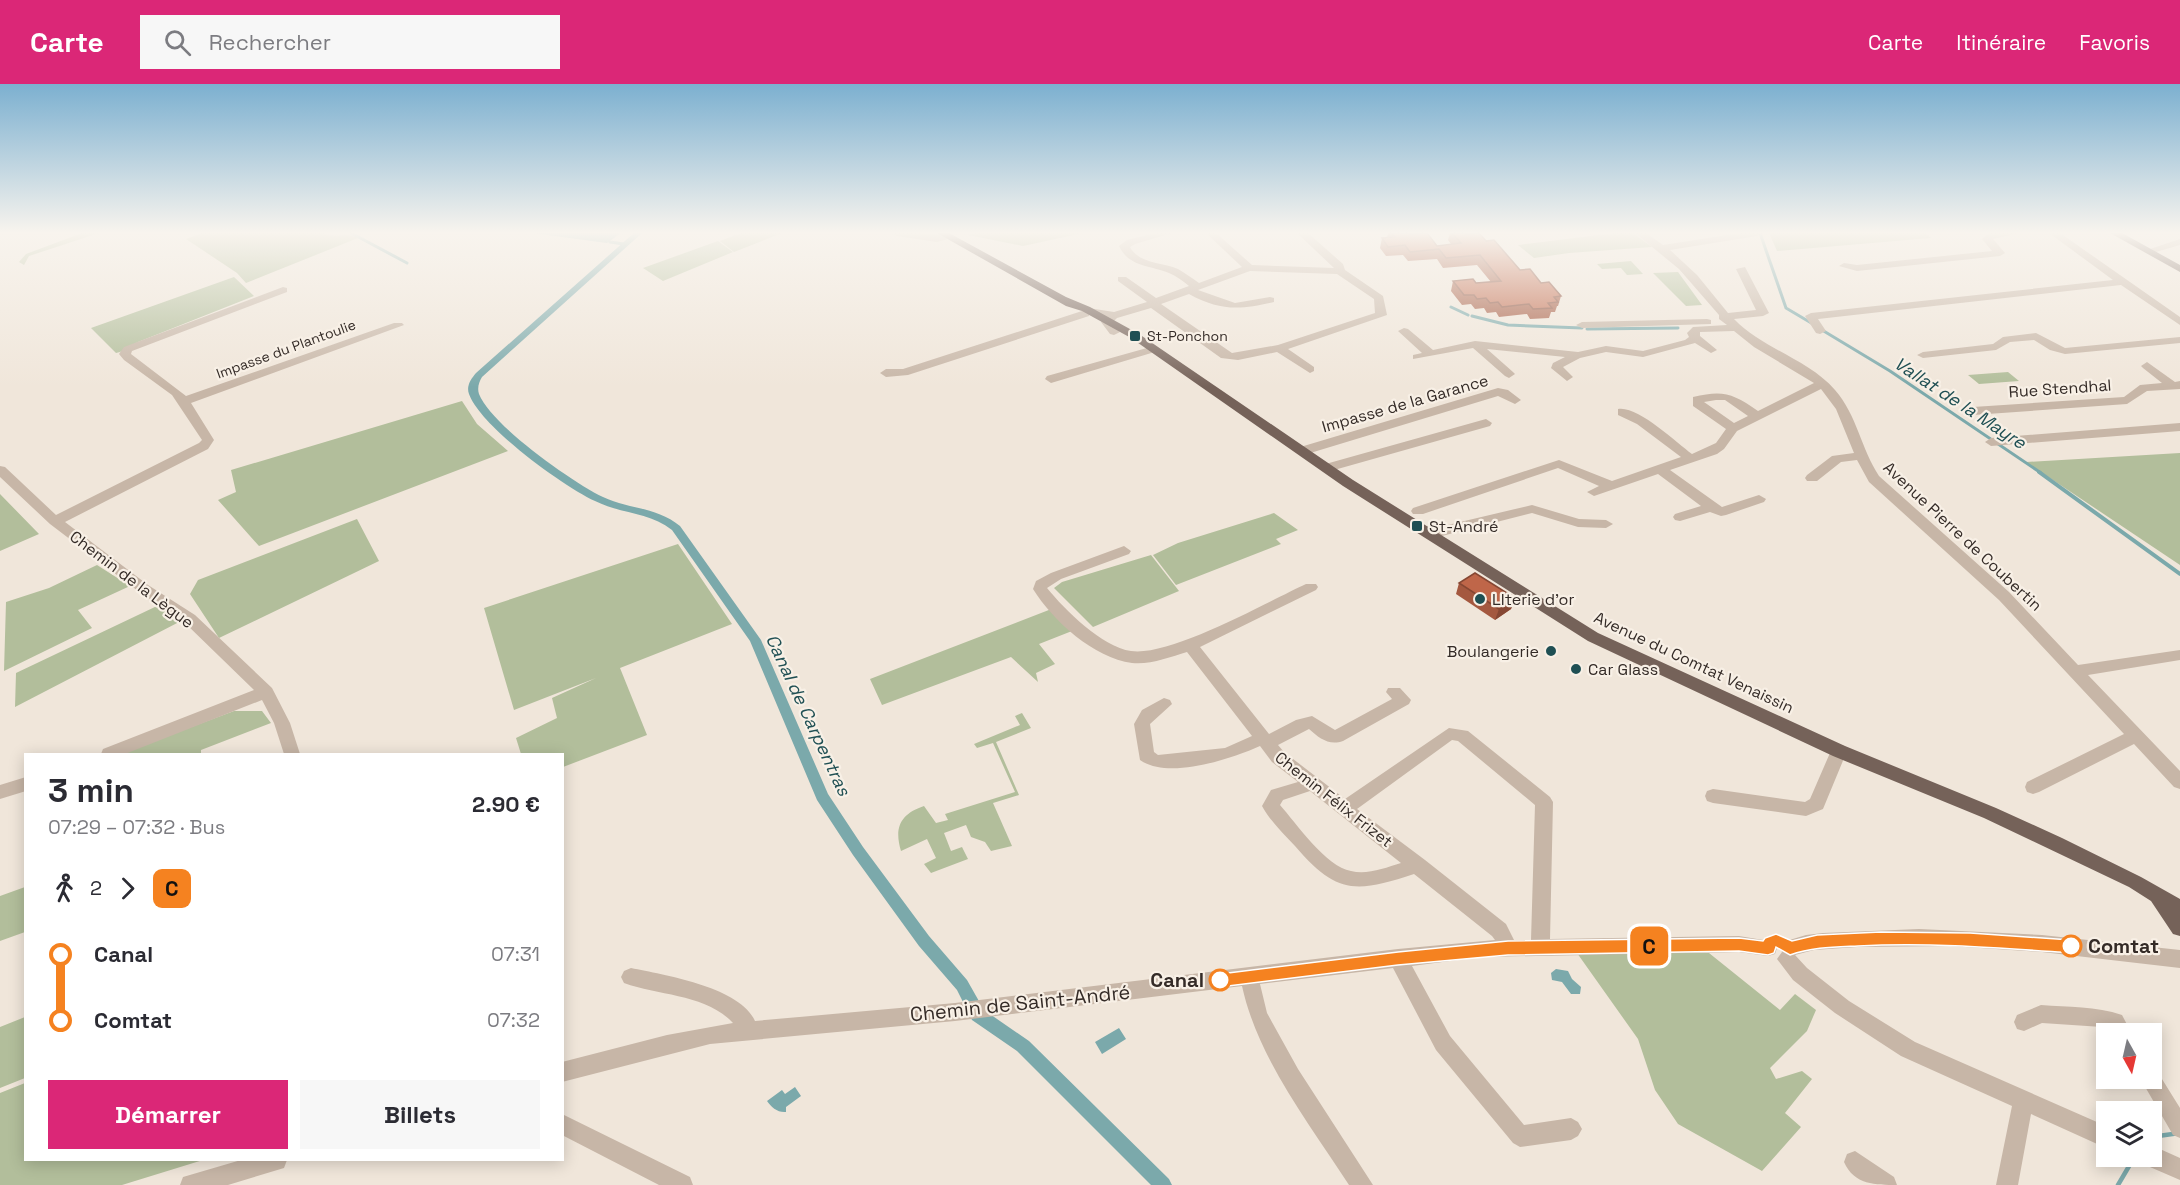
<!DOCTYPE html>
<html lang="fr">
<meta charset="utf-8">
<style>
:root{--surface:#fff;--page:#f7f7f7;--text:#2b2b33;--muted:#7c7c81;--accent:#db2777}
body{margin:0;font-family:"Space Grotesk",sans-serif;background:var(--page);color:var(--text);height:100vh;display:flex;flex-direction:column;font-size:22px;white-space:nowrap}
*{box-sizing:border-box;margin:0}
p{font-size:20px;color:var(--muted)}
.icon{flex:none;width:33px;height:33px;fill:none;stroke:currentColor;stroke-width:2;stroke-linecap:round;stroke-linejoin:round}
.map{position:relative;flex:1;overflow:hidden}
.panel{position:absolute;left:24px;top:669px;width:540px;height:408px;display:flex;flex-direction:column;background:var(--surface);border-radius:0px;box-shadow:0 3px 15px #0003}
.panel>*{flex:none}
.badge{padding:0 12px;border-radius:9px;font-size:21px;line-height:39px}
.needle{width:39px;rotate:172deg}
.fabs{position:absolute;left:2096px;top:939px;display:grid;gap:12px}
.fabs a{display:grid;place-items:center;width:66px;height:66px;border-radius:0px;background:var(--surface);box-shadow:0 3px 15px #0003;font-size:30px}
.map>.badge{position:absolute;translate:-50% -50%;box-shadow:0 0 0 3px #fff}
.legs{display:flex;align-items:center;gap:9px;height:66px;padding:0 24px;font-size:20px}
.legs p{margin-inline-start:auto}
.overview{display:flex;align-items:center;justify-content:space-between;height:102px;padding:0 24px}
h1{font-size:33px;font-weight:700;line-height:45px}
.primary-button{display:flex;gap:12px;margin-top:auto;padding:12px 24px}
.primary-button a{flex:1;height:69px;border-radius:0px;background:var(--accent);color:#fff;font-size:24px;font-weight:700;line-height:69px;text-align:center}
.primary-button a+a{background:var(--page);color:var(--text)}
ul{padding:0 24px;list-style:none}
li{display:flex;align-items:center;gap:21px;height:66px;font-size:22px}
li i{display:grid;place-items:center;width:9px;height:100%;margin:0 8px;background:currentColor}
li i::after{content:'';width:15px;height:15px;margin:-8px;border:4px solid;border-radius:50%;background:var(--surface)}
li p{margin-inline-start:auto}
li:first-child i{background:linear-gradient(#0000 50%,currentColor 0)}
li:last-child i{background:linear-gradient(currentColor 50%,#0000 0)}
header{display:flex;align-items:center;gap:36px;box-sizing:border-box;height:84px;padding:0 30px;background:var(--accent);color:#fff}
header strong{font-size:28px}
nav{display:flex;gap:33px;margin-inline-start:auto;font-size:21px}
.search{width:420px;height:54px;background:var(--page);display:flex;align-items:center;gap:15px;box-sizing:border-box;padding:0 21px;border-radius:0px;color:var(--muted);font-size:22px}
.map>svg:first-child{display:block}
</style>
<header>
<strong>Carte</strong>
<div class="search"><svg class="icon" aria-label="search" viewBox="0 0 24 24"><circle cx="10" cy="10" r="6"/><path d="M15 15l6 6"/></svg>Rechercher</div>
<nav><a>Carte</a><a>Itinéraire</a><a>Favoris</a></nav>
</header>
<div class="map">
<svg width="2180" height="1101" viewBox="0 0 2180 1101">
<rect width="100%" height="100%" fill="#f0e6da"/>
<path fill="#b2be9b" d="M82 149H99L29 172 24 181 19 178 26 170Z
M202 149H323C334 155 346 148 358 154L246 199 237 189 186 155Z
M741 149H782L734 168 720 157Z
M975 149H1083L1023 162 968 151Z
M1615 149H1633L1652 163 1569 169 1534 174 1518 161Z
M1769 149H1926L1931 154 1777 167Z
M718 157 733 168 663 197 643 184Z
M1631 177 1643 190 1627 191 1621 184 1602 185 1597 180Z
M1678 188 1702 221 1686 222 1653 189Z
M234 193 254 212 138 258 120 268 116 269 91 244Z
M2008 288 2019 297 1979 300 1968 291Z
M462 317 477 340 508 367 259 462 218 416 236 408 231 386Z
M2180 369V481L2026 378Z
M0 410 39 450 0 467Z
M1274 429 1298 446 1276 455 1281 460 1176 501 1153 471 1178 459Z
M357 435 379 477 219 554 190 510 198 496Z
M678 460 732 540 620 584 647 651 563 683 562 670H521L516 654 557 634 552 614 596 594 514 626 484 524Z
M1151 471 1179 507 1093 543 1054 504 1062 498Z
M97 481 130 502 78 526 92 544 4 587 6 518 49 504Z
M157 522 181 537 15 623 16 589Z
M1054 524 1072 547 1039 560 1055 580 1036 589 1038 598 1011 573 882 621 870 595Z
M234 627H262L271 639 201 666V670H119Z
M1022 629 1031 644 996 658 1019 711 993 719 1012 762 991 767 985 758 971 753 966 741 944 749 951 767 962 763 968 775 931 789 924 780 936 774 927 755 901 767C894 744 900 730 924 722L936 739 948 736 945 730 1015 708 993 659 977 664 974 660 1020 641 1015 632Z
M25 803V848L0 857V812Z
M1577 869H1709L1780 926 1795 910 1816 926 1807 947 1770 984 1776 995 1802 987 1812 995 1785 1029 1801 1043 1762 1087 1678 1040 1655 1006 1638 955Z
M25 933V994L0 1004V943Z
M25 999 26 1076H203L122 1101H0V1009Z"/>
<path fill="#7ba9ab" d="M532 149H621L607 159Z
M1556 885 1568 887 1572 895 1581 903 1580 910H1571L1562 898 1552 896 1551 889Z
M1119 944 1126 955 1102 970 1095 958Z
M795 1003 801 1012 786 1023V1028C778 1029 771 1023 767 1017L782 1006 785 1010Z"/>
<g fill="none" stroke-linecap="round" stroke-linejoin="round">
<path stroke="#7ba9ab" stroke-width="3" d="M351 149 407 179
M1760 149 1786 224 1813 240
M610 158 624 160
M1451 223 1468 231
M1472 232 1508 241 1582 244
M1587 245 1678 244
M1822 246 1890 287 2041 389"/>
<path stroke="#7ba9ab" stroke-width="4" d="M2039 388 2180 490"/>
<path stroke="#7ba9ab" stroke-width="4.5" d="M2151 1053 2180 1049
M2118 1101 2135 1072"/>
<path fill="#7ba9ab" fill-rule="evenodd" d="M634 149H642L482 293C479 298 477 304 479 310 491 341 572 398 603 413 628 425 657 423 680 442L761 556 828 710 863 763 929 852 967 896 984 926 1029 957 1169 1095 1172 1101H1151L1017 967 972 936 957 906 919 862 853 771 817 716 750 557 672 446C649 428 621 430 595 417 563 402 481 343 469 310 466 302 471 295 476 289Z"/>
<path fill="#c7b6a7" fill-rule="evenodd" d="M892 149C901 148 950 150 955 153L937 158 897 152Z
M1156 149H1172L1135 160 1130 163C1139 180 1162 178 1178 185 1185 189 1192 194 1199 199L1242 183 1206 149H1216L1252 181 1334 184 1297 149H1308L1343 180 1345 186 1383 212 1387 231 1288 265 1314 283V287L1310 289 1277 268 1238 276 1221 274 1151 224 1117 234 1113 238 1120 248 1114 251 1110 250 1101 238 1106 233 1090 229 1089 232 908 291 886 293 880 289 886 285H903L1082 227V223L1114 228 1147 218 1118 197V193H1126L1156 214 1189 202C1183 197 1176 192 1169 189 1149 181 1129 183 1119 162L1127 156ZM1250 187 1337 190 1374 215 1375 229 1278 261 1232 269 1161 220 1189 210C1220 227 1240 226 1274 218V214L1270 213 1235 219 1198 206Z
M1635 149H1646L1663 161 1740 149H1762L1757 152 1670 166 1697 191 1728 229 1756 226 1736 185 1745 183 1769 229 1763 232 1734 235C1763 265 1808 275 1835 306 1857 331 1861 365 1879 392L2009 508 2078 581 2180 566V576L2088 591 2180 687V705L2174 703 2134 660 2039 708 2033 710 2027 708 2025 703 2027 698 2124 650 1999 516 1869 398 1857 376 1841 378 1817 397H1807L1805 394 1807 391 1832 372 1854 369 1836 325 1821 305 1737 347 1724 365 1717 370 1670 386 1722 423 1759 411 1766 415 1764 418 1726 431 1721 432 1710 428 1680 437 1675 436 1673 433 1675 430 1701 422 1658 390 1594 412 1587 408 1599 402 1558 384 1423 430H1413L1411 427 1413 424 1559 376 1612 397 1681 373 1637 340 1618 331V325C1637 321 1676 358 1692 370L1716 359 1726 345 1693 322V313C1723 306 1732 309 1758 327L1814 299 1754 263 1734 247 1700 248V252L1717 266 1711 269 1695 259 1643 273 1606 268 1580 274 1563 283 1573 293 1567 297 1551 284 1553 279 1565 273 1487 265 1513 288 1515 290 1509 294 1505 292 1473 264 1413 275V271L1422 269 1398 247 1404 244 1408 245 1433 266 1475 257 1578 268 1606 262 1643 267 1685 256 1689 253 1687 249 1693 243 1727 241 1719 235V231L1679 185ZM1716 316H1725L1748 332 1734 339 1704 318Z
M1989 149H2019L1993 155 2005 169 2000 172 1857 187 1839 182 1844 179 1857 181 1992 167 1982 155Z
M2049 149H2060L2180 233V241L2121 201 1818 235 1826 247 1820 250 1816 249 1805 232 1811 229 2113 196Z
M2180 155V161L2149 170 2144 167Z
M283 203 287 204V208L132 267 131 270 186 312 394 239H402L404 241 191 319 214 356 208 365 65 438 148 501 195 531 272 604 290 639 300 670H284L274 639 262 616 125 670H101L103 665 254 606 185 539 138 507 50 440 0 393V382L5 383 56 431 199 359 202 356 172 311 124 276 119 270 124 263Z
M1707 235 1711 236V240L1582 244 1576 241 1582 238Z
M2036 249 2065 264 2180 253V259L2065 270 2050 266 2034 256 2010 258 1996 266 1923 274 1917 271 1923 268 1993 260 2003 253Z
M1154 262 1160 265 1158 267 1051 299 1045 295 1047 292Z
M2147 278 2175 298 2180 297V305L2147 307 2127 320 1973 331 1967 327 1973 323 2124 313 2140 301 2162 299 2143 284 2141 282Z
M1498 304 1508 306 1521 316 1515 320 1498 312 1307 370 1302 371 1296 367 1297 364Z
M1486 335 1492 339 1490 342 1327 388 1321 384 1322 381Z
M2180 339V347L1991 362 1985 358 1991 354Z
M1532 421 1579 435 1606 436 1613 440 1606 444 1578 443 1532 429 1430 455 1423 451 1435 444Z
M1124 462 1131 467 1129 470 1061 495 1047 504C1065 526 1102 563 1131 567 1170 573 1267 518 1306 500H1316L1318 503 1316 506 1200 563 1269 650 1296 636 1312 632 1335 646 1392 615 1386 608 1388 604H1400L1411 616 1409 620 1343 657C1329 662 1319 654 1309 645L1278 661 1284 668 1345 715 1449 644 1468 647 1550 713 1553 718 1550 855 1739 852 1775 858 1777 864 1775 870 1768 872 1739 868 1480 873 1412 882 1450 952 1524 1041 1571 1034 1578 1038 1582 1045 1578 1052 1571 1056 1520 1063 1513 1059 1436 966 1393 884 1260 900 1267 929 1298 985 1373 1101H1349C1309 1039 1258 975 1242 902L955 937 710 960 562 998V978L667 951 733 939C706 910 660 912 624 899L621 893 624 887 631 884C665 891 740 903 755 937L955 919 1398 865 1495 856 1492 852 1414 790C1356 809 1337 811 1295 762 1284 750 1270 737 1262 722L1271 706 1298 698 1272 678 1260 662C1231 675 1168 696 1140 676L1134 640 1142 626 1164 614 1170 616 1172 620 1150 640 1154 668 1158 671 1225 664 1252 652 1187 568C1170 573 1150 581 1132 579 1094 574 1053 537 1033 505L1036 497 1051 489ZM1452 656 1458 657 1535 721 1531 856H1514L1506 840 1425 776 1357 725ZM1310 707 1401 779C1385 784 1367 791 1351 787 1326 783 1296 739 1280 721L1283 716Z
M1839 661 1845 662 1847 667 1823 725 1806 732 1713 719 1707 717 1705 712 1707 707 1713 705 1805 718 1810 715 1833 662Z
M26 693V707L0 715V701Z
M1919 845 2042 851 2180 866V884L2042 868 1950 862 1857 863 1814 866 1795 871 1807 884 1849 917 1915 958 2106 1042V1064L2031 1030 2018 1101H1996L2012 1022 1901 972 1835 929 1793 896 1777 875 1782 868 1781 864 1783 858 1806 851 1823 849Z
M2041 921C2068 923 2096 922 2122 931L2132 950H2111L2108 945 2102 943 2042 939 2024 947 2017 945 2014 938 2017 931Z
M2151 985 2157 987 2180 1024V1054L2173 1051 2140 994H2151Z
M562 1030 690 1093 693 1101H659L562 1051Z
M2151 1061 2180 1074V1096L2143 1080 2140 1072H2151Z
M1855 1067 1894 1093 1897 1101C1876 1101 1854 1101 1844 1078L1847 1070Z
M241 1076H287L284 1084 228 1101H180L183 1093Z"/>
<path fill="#756259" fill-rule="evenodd" d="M937 149H949L1066 213 1090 223 1139 250 1353 396 1598 549 1845 662 1996 724 2062 754 2141 793 2180 815V852L2173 850 2151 817 2129 803 1984 734 1833 672 1588 557 1343 402 1131 254 1082 227 1066 222Z
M2110 149H2122L2180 181V188Z"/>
</g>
<path fill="#a4583f" d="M1388 149H1410L1437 162 1451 160 1448 156 1450 149H1465L1466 150 1486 157 1520 186 1541 199 1561 212 1558 222H1557L1555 228H1551L1549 234 1530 235 1527 230 1499 233 1496 228 1487 229 1484 224 1475 225 1471 220 1462 221 1451 207 1453 197 1476 199 1491 198 1477 181 1443 184 1437 175 1408 177 1403 171 1386 172 1380 164 1382 154H1387Z
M1459 499 1515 514 1511 525 1495 536 1456 510Z"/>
<path fill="#864733" d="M1515 514 1511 525 1495 536 1499 525Z"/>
<path fill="#bf6649" stroke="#864733" stroke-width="1.5" d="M1391 149H1410V150L1427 149 1437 162 1461 159 1452 149H1465L1466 150 1479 149 1486 157 1494 156 1520 186 1530 185 1541 199 1549 198 1561 212 1554 213 1558 218 1548 219 1552 224 1533 225 1529 220 1502 223 1498 218 1490 219 1486 214 1477 215 1474 211H1464L1453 197 1473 195 1476 199 1501 197 1480 171 1446 174 1439 165 1410 168 1405 161 1388 163 1382 154 1395 153Z
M1475 489 1515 514 1499 525 1459 499Z"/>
<linearGradient id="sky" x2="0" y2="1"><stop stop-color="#7cb0d0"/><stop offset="0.49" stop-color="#f8f4ee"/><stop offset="1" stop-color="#f8f4ee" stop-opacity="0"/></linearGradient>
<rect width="2180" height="303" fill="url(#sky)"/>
<path fill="#f58220" stroke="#fff" stroke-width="1.5" d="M1881 848 1970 849 2071 856 2076 858 2078 862 2076 867 2071 869C2000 864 1929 858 1858 862 1835 863 1812 863 1790 871L1776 863 1774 869 1768 871 1739 867 1508 871 1398 881 1220 903 1214 901 1212 896 1214 892 1220 890 1398 868 1508 857 1739 854 1763 857 1765 854 1776 850 1792 857 1817 851Z"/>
<g fill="#1f4f53" stroke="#f8f0e6" stroke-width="2">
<rect x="1129" y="246" width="12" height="12" rx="3"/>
<rect x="1411" y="436" width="12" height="12" rx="3"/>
<circle cx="1480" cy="515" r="6"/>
<circle cx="1551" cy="567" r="6"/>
<circle cx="1576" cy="585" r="6"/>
</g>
<g fill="#fff" stroke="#f58220" stroke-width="3">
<circle cx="2071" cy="862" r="10"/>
<circle cx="1220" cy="896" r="10"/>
</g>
<g text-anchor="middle" stroke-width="4.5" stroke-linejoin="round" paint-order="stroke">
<g font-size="14" fill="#342b27" stroke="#f8f0e6" text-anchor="start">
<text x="1147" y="257">St-Ponchon</text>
</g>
<g font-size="14" fill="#342b27" stroke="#f8f0e6">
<text transform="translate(286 265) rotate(-20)" y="5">Impasse du Plantoulie</text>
</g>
<g font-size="16" fill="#342b27" stroke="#f8f0e6">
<text transform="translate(2060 304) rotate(-4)" y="6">Rue Stendhal</text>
<text transform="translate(1405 319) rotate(-16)" y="6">Impasse de la Garance</text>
<text transform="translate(1963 452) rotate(43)" y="6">Avenue Pierre de Coubertin</text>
<text transform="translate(132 495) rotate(37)" y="6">Chemin de la Lègue</text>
<text transform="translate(1694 578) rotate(25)" y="6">Avenue du Comtat Venaissin</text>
<text transform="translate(1334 715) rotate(38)" y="6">Chemin Félix Frizet</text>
</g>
<g font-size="16" fill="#342b27" stroke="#f8f0e6" text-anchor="start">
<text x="1429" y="448">St-André</text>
<text x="1492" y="521">LIterie d'or</text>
<text x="1539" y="573" text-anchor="end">Boulangerie</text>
<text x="1588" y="591">Car Glass</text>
</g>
<g font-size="18" font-style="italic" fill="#1f4f53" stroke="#f8f0e6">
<text transform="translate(1960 319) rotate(33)" y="6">Vallat de la Mayre</text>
<text transform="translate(808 631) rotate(65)" y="6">Canal de Carpentras</text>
</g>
<g font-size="20" font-weight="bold" fill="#342b27" stroke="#f8f0e6" text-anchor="start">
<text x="2088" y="869">Comtat</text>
<text x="1204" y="903" text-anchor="end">Canal</text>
</g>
<g font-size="20" fill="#342b27" stroke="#f8f0e6">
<text transform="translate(1020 919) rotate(-6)" y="7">Chemin de Saint-André</text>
</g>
</g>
</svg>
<div class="fabs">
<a><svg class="needle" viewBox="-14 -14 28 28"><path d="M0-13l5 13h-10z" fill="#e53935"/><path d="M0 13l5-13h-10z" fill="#7c7c81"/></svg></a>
<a><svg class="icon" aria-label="layers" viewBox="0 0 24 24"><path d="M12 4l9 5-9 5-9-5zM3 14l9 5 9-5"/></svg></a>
</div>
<b class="badge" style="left:1649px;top:862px;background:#f58220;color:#111">C</b>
<section class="panel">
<div class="overview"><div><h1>3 min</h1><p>07:29 – 07:32 · Bus</p></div><b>2.90 €</b></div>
<div class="legs"><svg class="icon" aria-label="walk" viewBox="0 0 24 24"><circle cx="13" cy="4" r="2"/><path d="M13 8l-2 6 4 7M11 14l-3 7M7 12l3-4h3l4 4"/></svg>2<svg class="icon" aria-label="forward" viewBox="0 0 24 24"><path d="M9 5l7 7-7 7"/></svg><b class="badge" style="background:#f58220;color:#111">C</b></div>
<ul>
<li><i style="color:#f58220"></i><b>Canal</b><p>07:31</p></li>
<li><i style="color:#f58220"></i><b>Comtat</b><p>07:32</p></li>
</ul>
<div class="primary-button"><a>Démarrer</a><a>Billets</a></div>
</section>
</div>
